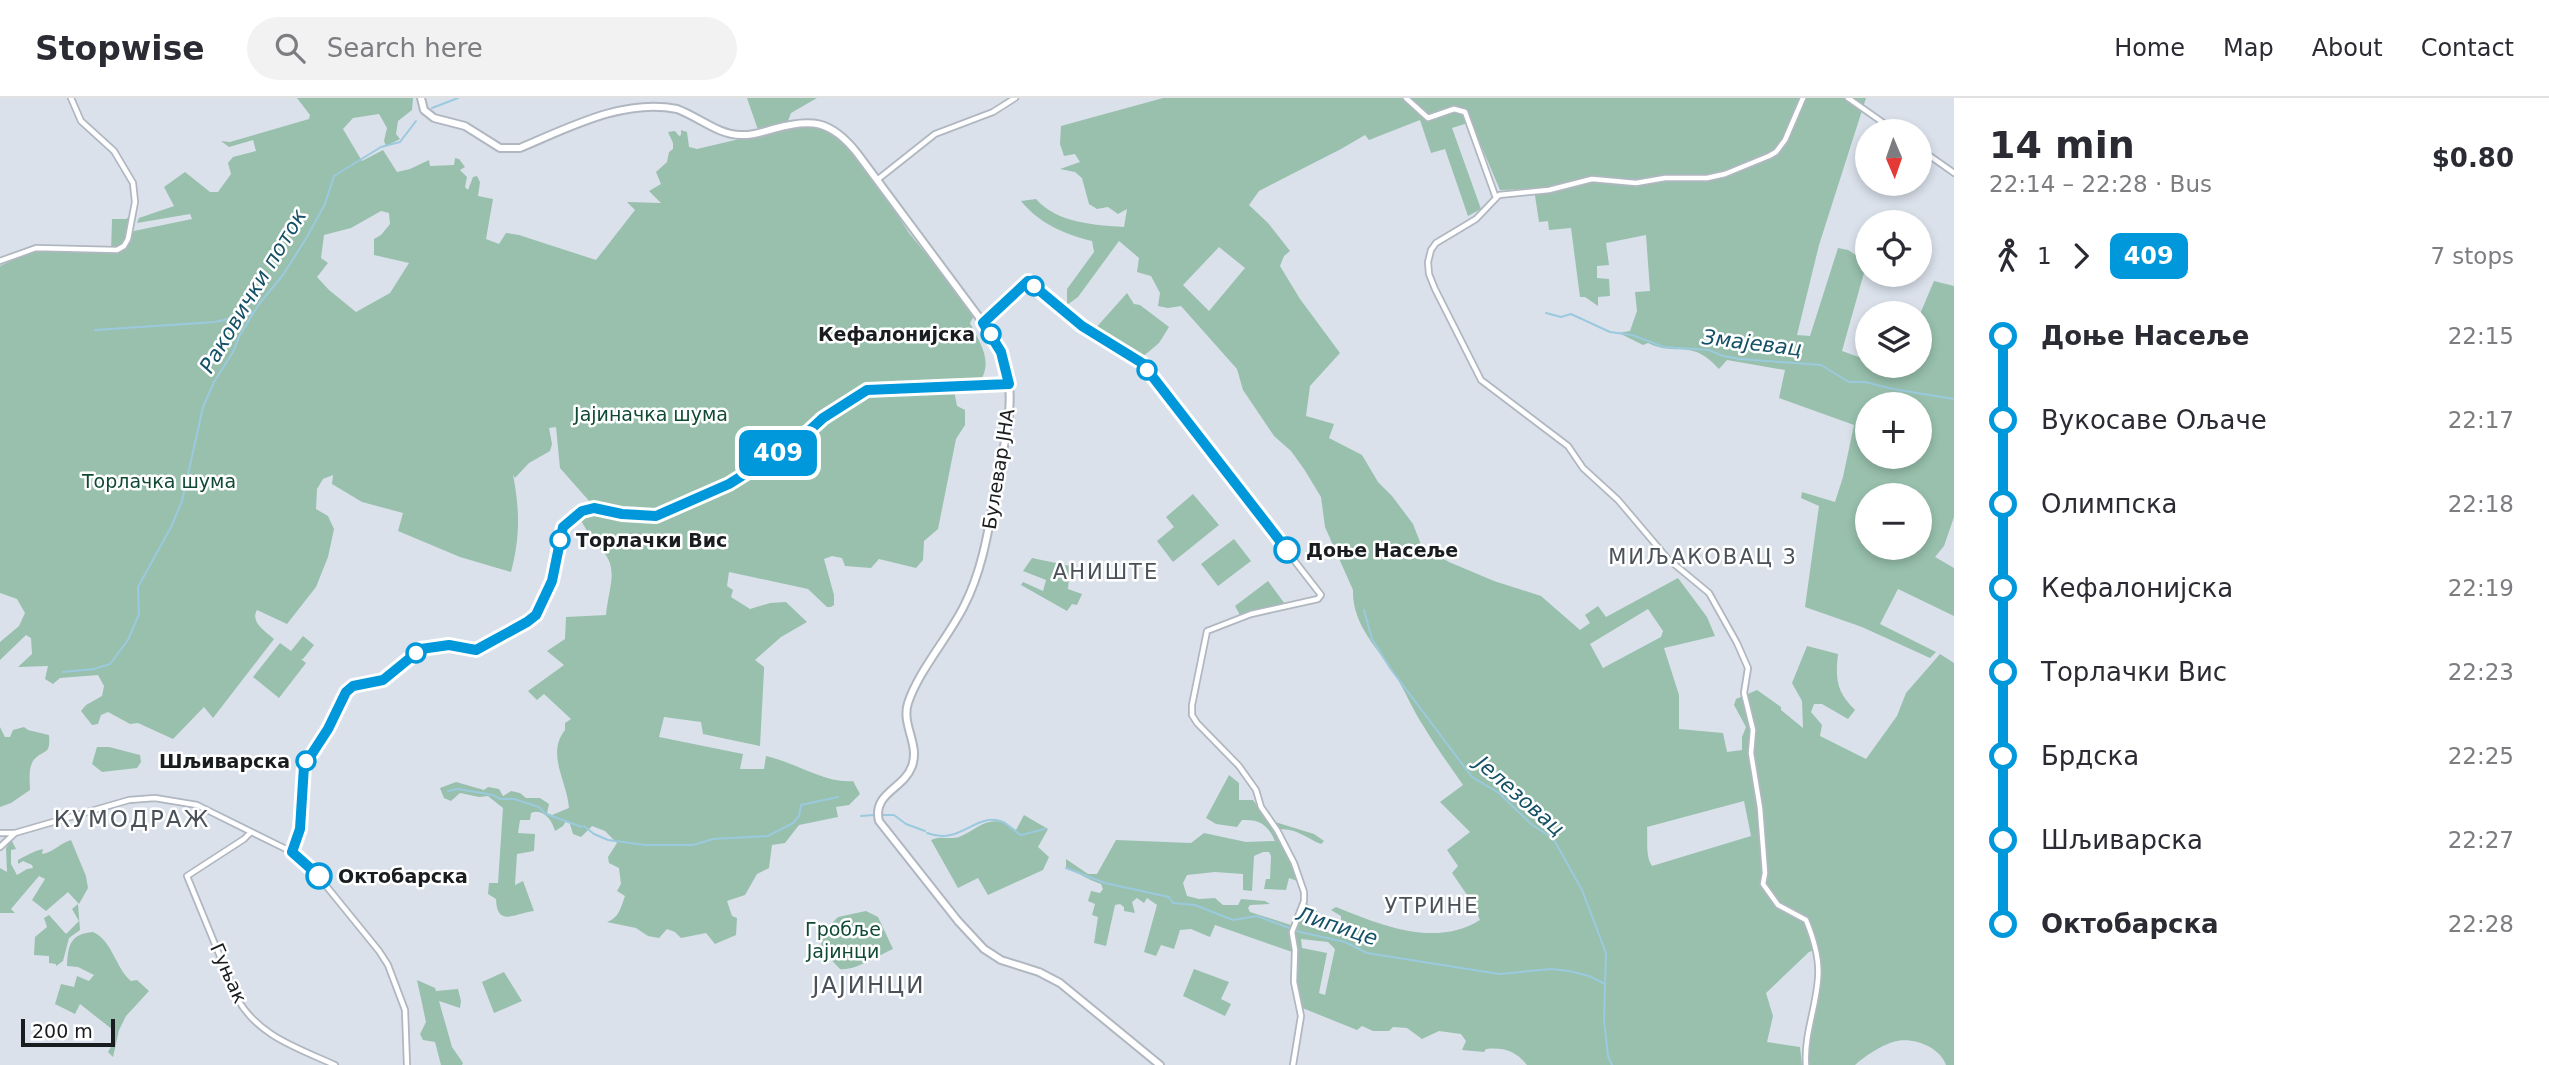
<!DOCTYPE html>
<meta charset="utf-8">
<style>
:root{--surface:#fff;--page:#f2f2f3;--text:#2b2b33;--muted:#7c7c81;--line:#e1e1e2}
body{margin:0;font-family:"DejaVu Sans",sans-serif;background:var(--page);color:var(--text);height:100vh;display:flex;flex-direction:column;font-size:26px;white-space:nowrap}
*{box-sizing:border-box;margin:0}
p{font-size:23px;color:var(--muted)}
.icon{flex:none;width:38px;height:38px;fill:none;stroke:currentColor;stroke-width:2;stroke-linecap:round;stroke-linejoin:round}
.map{position:relative;flex:1;overflow:hidden}
.details{display:flex;flex-direction:column;background:var(--surface);width:595px}
.details>*{flex:none}
.badge{padding:0 14px;border-radius:10px;font-size:24px;line-height:46px}
.needle{width:46px;rotate:178deg}
.fabs{position:absolute;left:1855px;top:21px;display:grid;gap:14px}
.fabs a{display:grid;place-items:center;width:77px;height:77px;border-radius:50%;background:var(--surface);box-shadow:0 4px 10px #0003;font-size:35px}
.scale{position:absolute;left:21px;bottom:18px;width:94px;box-sizing:border-box;padding-left:7px;border:4px solid #1a1d20;border-top:0;font-size:19px;line-height:24px;white-space:nowrap;color:#1a1d20;-webkit-text-stroke:5px #fff;paint-order:stroke}
.map>.badge{position:absolute;translate:-50% -50%;box-shadow:0 0 0 4px #fff}
.legs{display:flex;align-items:center;gap:10px;height:77px;padding:0 35px;font-size:23px}
.legs p{margin-inline-start:auto}
.summary{display:flex;align-items:center;justify-content:space-between;height:119px;padding:0 35px}
h1{font-size:38px;font-weight:600;line-height:52px}
ul{padding:0 35px;list-style:none}
li{display:flex;align-items:center;gap:24px;height:84px;font-size:26px}
li i{display:grid;place-items:center;width:10px;height:100%;margin:0 9px;background:currentColor}
li i::after{content:'';width:18px;height:18px;margin:-9px;border:5px solid;border-radius:50%;background:var(--surface)}
li p{margin-inline-start:auto}
li:first-child i{background:linear-gradient(#0000 50%,currentColor 0)}
li:last-child i{background:linear-gradient(currentColor 50%,#0000 0)}
header{display:flex;align-items:center;gap:42px;box-sizing:border-box;height:98px;padding:0 35px;background:var(--surface);border-bottom:2px solid var(--line)}
header strong{font-size:33px}
nav{display:flex;gap:38px;margin-inline-start:auto;font-size:24px}
.search{width:490px;height:63px;background:var(--page);display:flex;align-items:center;gap:18px;box-sizing:border-box;padding:0 24px;border-radius:38px;color:var(--muted);font-size:26px}
main{display:flex;flex:1;min-height:0}
.map>svg:first-child{display:block}
</style>
<header>
<strong>Stopwise</strong>
<div class="search"><svg class="icon" aria-label="search" viewBox="0 0 24 24"><circle cx="10" cy="10" r="6"/><path d="M15 15l6 6"/></svg>Search here</div>
<nav><a>Home</a><a>Map</a><a>About</a><a>Contact</a></nav>
</header>
<main>
<div class="map">
<svg width="1954" height="967" viewBox="0 0 1954 967">
<rect width="100%" height="100%" fill="#dae1eb"/>
<path fill="#98c0ad" fill-rule="evenodd" d="M297 0H413L412 12 398 23 396 36 400 41 386 48 384 43 387 30 379 16 353 20 343 31 362 63 383 52 397 74 410 71 429 62 430 68 454 67 455 60 459 61 465 69 460 72 467 79 465 89 468 92 473 79 477 78 480 84 478 98 493 101 486 141 499 146 506 135 519 137 596 162 635 112 627 104 661 105 649 93 661 86 656 74 667 64 669 54 673 51V45L668 34 675 33 679 38 681 37V32L687 34 689 49 697 51 799 27H814L829 33 846 45 881 91 909 135 975 216 970 225C982 249 995 265 976 290L954 292 957 308 965 312V327L956 341 938 431 924 443 923 462 916 470 879 461 871 470 845 468 842 460 832 458 824 461 834 497V507L831 509H827L808 491 729 474 727 488 733 492 731 499 750 511 770 505 786 504 807 524 781 539 755 562 764 569V572L760 648 703 636 701 624 664 619 659 639 743 656 740 671H764L766 658C794 664 826 686 853 683L860 696 849 707 836 709 838 719 799 727 785 745 772 747 769 770 757 776 745 797 727 803 732 818 737 820 736 837 715 846 706 835 681 840 675 834 667 831 659 840 648 838 636 830 607 824C619 820 621 809 625 798L617 793 621 786 619 770 609 765 608 759 617 745 605 733 592 728 581 739 573 736 569 723H566L563 728 555 733C552 722 543 710 531 715L530 722H520L518 735 535 736 534 753 517 756 515 787 523 783 534 813C515 815 497 830 496 801L488 796 489 785H498L503 710 488 698 479 699 460 695 451 703 444 700 440 690 456 684 484 692 488 689 499 691 503 698 511 693 520 695 526 700H540L549 706 547 715 552 717 569 710C567 683 546 656 565 632V625L571 621 544 596 537 602 528 593 564 567 547 553 565 541 566 519 606 517C609 484 624 463 588 442L589 436 580 421 590 404 560 370 556 329 549 330 552 346 550 353 529 365 515 380 513 377C520 412 520 440 511 474L460 459 398 433 403 415 362 404 332 386 333 377 323 381 317 391 316 411 328 418 334 431 328 459 316 489 287 526 257 512C250 524 265 533 274 541L213 620 204 609 173 641 138 625 130 626 108 614 101 617 98 626 92 627 81 613 86 607 102 598 104 588 98 577 60 580 53 586 45 581 48 568 18 569 32 556 31 540 26 537 0 562V544L19 528 25 515 17 501 0 495V168L27 155 47 153 111 154 112 121H126L133 116 129 134 192 121 190 116 137 125 139 120 174 108 164 89 185 74 210 94H218L231 76 228 65 233 59 256 53 253 42 229 49 221 43 230 44 309 21 310 17ZM381 113 389 115 390 126 381 137 374 141V157L409 165 390 195 356 214 329 192 317 179 328 165 321 160 324 137 351 130Z
M747 0H817L791 15 788 23 758 32Z
M1163 0H1866L1819 147 1797 237 1810 238 1838 150 1848 152 1867 164 1842 253 1867 262V268H1883L1895 272 1897 268H1920V216L1934 183 1954 188V419L1944 448 1935 459 1954 470V518L1898 491 1880 526 1936 554 1930 560 1862 529 1805 509 1819 408 1801 400 1802 394 1835 404 1843 379 1854 327 1779 300 1785 272 1727 262 1719 271C1690 239 1679 260 1648 245L1643 247 1619 235 1630 233 1637 213 1635 194 1650 193 1646 137 1606 145 1609 167 1597 168V180L1609 181 1610 198 1598 199V208L1585 199H1580L1571 130 1549 132 1548 123 1539 124 1534 91 1500 92 1471 24 1452 30 1481 111 1468 118 1445 51 1431 55 1420 22 1369 42 1365 37 1341 51 1259 93 1249 107 1268 125 1290 153 1284 158 1280 168 1300 201 1340 255 1310 288 1306 318 1334 326 1329 340 1362 357 1378 384 1392 398 1413 426 1422 449 1449 464 1494 483 1541 498 1580 532 1590 525 1585 517 1598 508 1606 519 1678 480 1707 519 1715 538 1664 550 1679 597V631L1723 635 1727 654 1742 652V639L1746 629 1734 607 1736 601 1757 592 1781 609V612L1803 630 1802 603 1792 585 1807 548 1838 556C1835 582 1837 594 1855 612L1848 621 1822 606H1814L1811 614 1822 627 1820 638 1866 661 1897 618 1906 595 1940 556 1954 565V967H1946C1940 949 1912 938 1893 944 1880 948 1865 958 1855 967H1808C1808 958 1808 948 1810 939 1814 910 1827 881 1817 851L1809 854 1766 895 1773 918 1767 944 1800 949 1802 967H1527C1516 953 1504 949 1486 951L1484 954 1462 952 1466 943 1461 936 1439 933 1422 941 1407 930 1393 929 1389 933H1373L1362 928 1357 932 1300 909 1294 884 1295 855 1215 827 1210 839 1191 831 1180 832 1174 851 1161 847 1156 858 1144 854 1157 807 1147 800 1144 805 1137 800 1132 804 1135 815 1124 813V809L1120 806 1115 807 1106 848 1094 845 1098 819 1092 817 1095 806 1088 803 1091 793 1100 795 1103 791 1101 786C1088 782 1080 775 1066 770V761L1088 776H1097L1116 742 1191 745 1204 735 1246 744 1275 743C1268 727 1260 721 1242 722L1237 729 1216 726 1206 720 1229 677 1239 685V702H1253L1273 727 1275 724 1314 736 1324 743 1321 746C1306 740 1293 728 1277 732L1294 765 1300 784 1289 780 1286 792 1264 791 1266 781H1270L1271 758 1269 754H1263L1254 758 1252 793 1243 792V776L1215 774 1187 777 1183 785 1187 798 1199 801 1215 800 1223 807H1238L1241 801 1265 803 1270 806 1250 807 1248 810 1250 814 1294 828V844L1296 829 1306 805 1317 813 1313 830 1334 836 1347 831 1341 824V818L1331 812 1336 809C1380 827 1436 850 1480 822L1472 804 1452 775 1458 768 1447 752 1470 734 1440 704 1463 687C1450 668 1436 649 1424 629 1413 613 1406 594 1395 577 1378 550 1352 527 1353 492L1325 429 1321 399 1304 371 1291 353 1274 338 1243 292 1237 271 1181 208 1168 210 1158 208 1160 195 1151 178 1137 174 1139 160 1119 143 1078 199 1067 207V191L1094 154 1092 143C1064 136 1040 126 1021 103L1036 101C1057 125 1094 127 1124 129L1127 111 1118 116 1108 109 1097 111 1089 106 1082 80 1075 74 1060 71 1080 64 1075 56 1064 58 1060 46 1061 28ZM1219 149 1245 170 1209 213 1183 187ZM1867 306H1920V359H1867ZM1867 397H1920V450H1867ZM1648 511 1663 533 1661 539 1603 570 1590 546ZM1744 703 1751 738 1652 768C1645 758 1648 741 1647 729ZM1301 841 1328 844 1335 851 1325 897 1319 895 1327 855 1302 850Z
M1127 195 1134 206 1140 207 1169 229 1159 245 1140 261 1094 232Z
M1193 396 1219 427 1173 464 1157 443 1174 429 1166 419Z
M1234 441 1251 463 1218 488 1201 466Z
M1032 460 1070 468 1068 491 1082 496 1077 507 1072 506 1067 513 1021 487 1023 484 1043 493 1046 482 1023 473Z
M1268 483 1285 506 1240 517 1235 508Z
M303 538 314 547 303 561H301L306 565 279 600 253 579 280 545 291 553Z
M0 629 5 639H10L13 632 24 629 28 632 49 637C51 659 43 650 33 663 28 671 30 683 30 692L11 705 0 709Z
M97 649H109L140 657 141 664 137 670 102 674 92 666Z
M1024 717 1048 731 1038 749 1049 759 1043 772 988 797 978 780 958 790 931 742C940 737 949 742 959 739 981 730 990 713 1016 732Z
M11 741 16 751 11 752V766L17 777 27 771 33 770 32 767 23 763 18 766V762C27 757 34 753 43 751L42 756C54 754 60 745 71 742L86 778 88 790 79 806 68 794 46 813 32 802 45 781 39 778 11 811 15 815H0V770L7 774 6 750Z
M78 806 80 832 69 840 63 863 56 868V866L49 865V858L34 857 35 839 47 829 44 820 49 817 66 836 79 823 72 811Z
M866 813 878 819 893 851C877 858 855 873 840 871L821 851 822 835 838 819Z
M93 834C112 842 116 871 131 883L137 882 149 893 126 918 119 932 113 959 108 954 112 947 113 932 80 906 75 916 55 906 61 886 74 889 77 878 89 883 94 877 78 869 67 868C68 847 70 836 93 834Z
M1194 871 1229 884 1221 901 1231 906 1225 918 1183 898Z
M504 874 522 903 494 915 482 884Z
M417 882 435 890 436 893 458 891 461 903 460 910 439 903 452 949 463 965 462 967H441L435 944 423 942 420 936 426 924Z"/>
<g fill="none" stroke-linecap="round" stroke-linejoin="round">
<path stroke="#9bc9de" stroke-width="2" d="M432 10 458 0
M1546 215 1561 219 1571 216 1610 234 1632 237 1664 249 1709 252 1723 258 1740 261 1821 267 1849 284H1865L1893 291 1954 301
M95 232 215 224 253 215
M1364 512 1372 541 1390 570 1472 679 1499 695 1532 727 1553 740 1582 792 1606 855 1604 922 1608 958 1612 967
M63 574 94 571 110 566 128 542 139 516 138 489 171 429 182 403 203 309 214 284 233 254 240 237 259 206 283 177 307 139 325 106 334 78 381 49 400 44 416 23
M448 693 458 691 493 697 500 701H514L539 709 546 716 582 729
M882 717H894L906 726 925 733
M861 718 874 717
M584 728 594 736 608 742 645 747H693L713 741 768 738 793 725 799 718 801 707 838 699
M927 735C962 748 975 713 1003 724 1009 727 1015 734 1021 737L1045 731
M1066 770 1105 785 1169 799 1173 805 1195 807 1233 822 1257 818 1300 834 1345 844 1367 855 1499 876 1551 871 1569 873 1589 878 1605 886"/>
<defs>
<path id="minor" d="M1406 0 1428 20 1454 11 1465 14 1496 100
M1803 0 1785 42 1776 54 1769 58 1725 76 1707 80H1665L1636 85 1592 81 1549 92 1499 97 1476 121 1436 145 1431 152 1428 164 1429 176 1435 191 1481 282 1568 348 1583 370 1618 402 1668 461 1709 495 1737 545 1748 570 1744 595 1753 632 1751 655 1760 710 1765 775 1763 786 1778 807 1806 822C1813 839 1820 862 1818 881 1816 910 1804 937 1806 967
M1848 0 1895 33
M1920 51 1954 75
M877 82 935 36 993 14 1015 0
M0 163 36 150 117 152 124 148 128 141 135 104 133 85 114 53 81 23 71 0
M981 222 992 215 1028 183 1077 224 1141 265 1321 497 1318 501 1251 516 1207 533 1192 607V617L1197 625 1239 668 1256 692 1261 709 1277 732 1294 765 1304 794V803L1292 834 1295 852 1294 884 1301 918 1293 967
M251 734 244 741 187 778 237 900C258 938 298 950 335 967
M0 735H14
M0 749 15 735 129 702 155 700 197 707 292 754 310 768 379 853 388 867 405 912 407 967
M292 754 300 731 304 668 328 631 346 594 356 587 382 582 419 552 426 549 451 547 474 553 527 524 536 517 552 483 563 429 582 413 594 410 622 417 656 418 729 386 753 371 809 332 823 320 867 292 1009 286"/>
<path id="major" d="M421 0 424 12 434 20 465 28 500 50H520C568 30 624 0 677 11 699 19 718 37 741 37 752 38 762 34 773 31 811 20 831 22 857 55L990 234C998 247 1005 262 1008 278 1014 313 1003 350 997 384 989 427 984 469 964 508 948 540 919 572 908 605 901 627 920 646 912 668 904 691 872 695 879 723L958 823 984 851 1001 862 1039 874 1060 885 1160 967"/>
</defs>
<use href="#minor" stroke="#b0b7c0" stroke-width="8"/>
<use href="#major" stroke="#b0b7c0" stroke-width="10"/>
<use href="#minor" stroke="#fff" stroke-width="4.5"/>
<use href="#major" stroke="#fff" stroke-width="6"/>
</g>
<g fill="none" stroke-linecap="round" stroke-linejoin="round">
<defs>
<path id="line-1" d="M319 778 292 754 300 731 304 668 328 631 346 594 353 588 383 582 421 551 449 547 476 552 527 524 536 517 552 483 563 429 582 413 594 410 622 416 656 418 729 386 753 371 810 332 823 320 867 292 1009 286 1001 254 983 225 1028 183 1082 228 1142 265 1287 452"/>
</defs>
<use href="#line-1" stroke="#fff" stroke-width="16"/>
<use href="#line-1" stroke="#0098da" stroke-width="10"/>
</g>
<g fill="#fff" stroke="#0098da" stroke-width="3.5">
<circle cx="1034" cy="188" r="9"/>
<circle cx="991" cy="236" r="9"/>
<circle cx="1147" cy="272" r="9"/>
<circle cx="560" cy="442" r="9"/>
<circle cx="1287" cy="452" r="12"/>
<circle cx="416" cy="555" r="9"/>
<circle cx="306" cy="663" r="9"/>
<circle cx="319" cy="778" r="12"/>
</g>
<g text-anchor="middle" stroke-width="5" stroke-linejoin="round" paint-order="stroke">
<g font-size="19" font-weight="bold" fill="#1a1d20" stroke="#fff" text-anchor="start">
<text x="975" y="243" text-anchor="end">Кефалонијска</text>
<text x="576" y="449">Торлачки Вис</text>
<text x="1306" y="459">Доње Насеље</text>
<text x="290" y="670" text-anchor="end">Шљиварска</text>
<text x="338" y="785">Октобарска</text>
</g>
<g font-size="19" fill="#104a35" stroke="#fff">
<text x="651" y="323">Јајиначка шума</text>
<text x="159" y="390">Торлачка шума</text>
<text x="843" y="838">Гробље<tspan x="843" dy="22">Јајинци</tspan></text>
</g>
<g font-size="19" fill="#1a1d20" stroke="#fff">
<text transform="translate(998 371) rotate(-81)" y="7">Булевар ЈНА</text>
<text transform="translate(229 875) rotate(66)" y="7">Гуњак</text>
</g>
<g font-size="21" font-style="italic" fill="#145066" stroke="#fff">
<text transform="translate(253 193) rotate(-59)" y="7">Раковички поток</text>
<text transform="translate(1752 245) rotate(7)" y="7">Змајевац</text>
<text transform="translate(1520 698) rotate(41)" y="7">Јелезовац</text>
<text transform="translate(1337 828) rotate(18)" y="7">Липице</text>
</g>
<g font-size="21" letter-spacing="2" fill="#4b5159" stroke="#fff">
<text x="1703" y="466">МИЉАКОВАЦ 3</text>
<text x="1106" y="481">АНИШТЕ</text>
<text x="1432" y="815">УТРИНЕ</text>
</g>
<g font-size="23" letter-spacing="2" fill="#4b5159" stroke="#fff">
<text x="132" y="729">КУМОДРАЖ</text>
<text x="869" y="895">ЈАЈИНЦИ</text>
</g>
</g>
</svg>
<div class="fabs">
<a><svg class="needle" viewBox="-14 -14 28 28"><path d="M0-13l5 13h-10z" fill="#e53935"/><path d="M0 13l5-13h-10z" fill="#7c7c81"/></svg></a>
<a><svg class="icon" aria-label="locate" viewBox="0 0 24 24"><circle cx="12" cy="12" r="6"/><path d="M12 2v4M12 18v4M2 12h4M18 12h4"/></svg></a>
<a><svg class="icon" aria-label="layers" viewBox="0 0 24 24"><path d="M12 4l9 5-9 5-9-5zM3 14l9 5 9-5"/></svg></a>
<a>+</a>
<a>−</a>
</div>
<div class="scale">200 m</div>
<b class="badge" style="left:778px;top:355px;background:#0098da;color:#fff">409</b>
</div>
<section class="details">
<div class="summary"><div><h1>14 min</h1><p>22:14 – 22:28 · Bus</p></div><b>$0.80</b></div>
<div class="legs"><svg class="icon" aria-label="walk" viewBox="0 0 24 24"><circle cx="13" cy="4" r="2"/><path d="M13 8l-2 6 4 7M11 14l-3 7M7 12l3-4h3l4 4"/></svg>1<svg class="icon" aria-label="forward" viewBox="0 0 24 24"><path d="M9 5l7 7-7 7"/></svg><b class="badge" style="background:#0098da;color:#fff">409</b><p>7 stops</p></div>
<ul>
<li><i style="color:#0098da"></i><b>Доње Насеље</b><p>22:15</p></li>
<li><i style="color:#0098da"></i><span>Вукосаве Ољаче</span><p>22:17</p></li>
<li><i style="color:#0098da"></i><span>Олимпска</span><p>22:18</p></li>
<li><i style="color:#0098da"></i><span>Кефалонијска</span><p>22:19</p></li>
<li><i style="color:#0098da"></i><span>Торлачки Вис</span><p>22:23</p></li>
<li><i style="color:#0098da"></i><span>Брдска</span><p>22:25</p></li>
<li><i style="color:#0098da"></i><span>Шљиварска</span><p>22:27</p></li>
<li><i style="color:#0098da"></i><b>Октобарска</b><p>22:28</p></li>
</ul>
</section>
</main>
